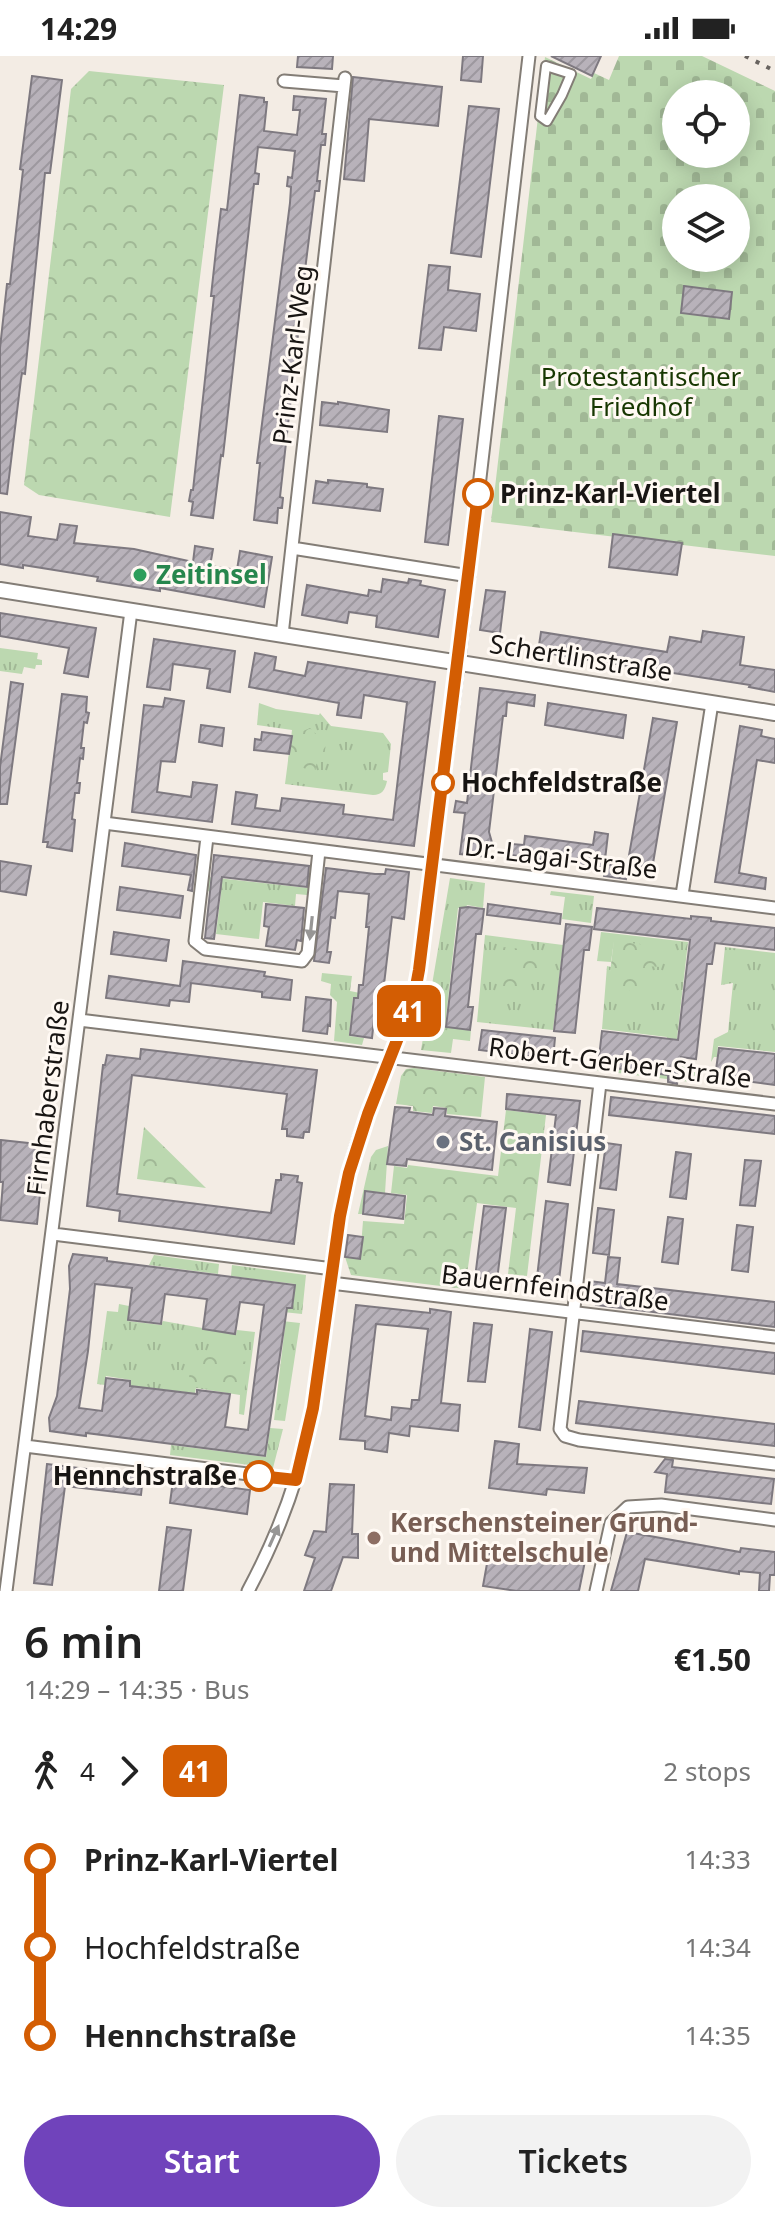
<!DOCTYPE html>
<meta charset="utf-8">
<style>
:root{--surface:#fff;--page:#f2f2f2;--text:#222;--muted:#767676;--accent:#7043bb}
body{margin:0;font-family:"Noto Sans",sans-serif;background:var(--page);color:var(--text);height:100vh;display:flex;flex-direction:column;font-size:30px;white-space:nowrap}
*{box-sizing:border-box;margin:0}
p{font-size:26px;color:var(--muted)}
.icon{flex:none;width:44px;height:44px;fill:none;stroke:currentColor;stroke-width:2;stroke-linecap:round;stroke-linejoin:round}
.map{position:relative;height:1535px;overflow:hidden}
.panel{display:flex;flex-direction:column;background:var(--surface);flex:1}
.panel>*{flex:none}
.badge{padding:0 16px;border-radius:12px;font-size:28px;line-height:52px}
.controls{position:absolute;left:662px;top:24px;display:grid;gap:16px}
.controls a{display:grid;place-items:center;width:88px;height:88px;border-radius:50%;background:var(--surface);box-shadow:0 4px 20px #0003;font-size:40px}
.map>.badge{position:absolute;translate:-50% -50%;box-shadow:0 0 0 4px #fff}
.legs{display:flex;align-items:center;gap:12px;height:88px;padding:0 24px;font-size:26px}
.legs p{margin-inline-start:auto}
.summary{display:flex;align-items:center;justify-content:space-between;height:136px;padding:0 24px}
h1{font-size:44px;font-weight:600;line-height:60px}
.primary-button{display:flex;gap:16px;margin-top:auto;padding:16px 24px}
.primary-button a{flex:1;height:92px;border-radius:48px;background:var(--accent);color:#fff;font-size:32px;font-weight:600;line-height:92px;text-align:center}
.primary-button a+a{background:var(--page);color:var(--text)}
ul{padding:0 24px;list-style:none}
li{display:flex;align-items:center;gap:28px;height:88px;font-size:30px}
li i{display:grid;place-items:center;width:12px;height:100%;margin:0 10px;background:currentColor}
li i::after{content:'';width:20px;height:20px;margin:-10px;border:6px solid;border-radius:50%;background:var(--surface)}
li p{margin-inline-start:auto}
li:first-child i{background:linear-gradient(#0000 50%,currentColor 0)}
li:last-child i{background:linear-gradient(currentColor 50%,#0000 0)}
.status{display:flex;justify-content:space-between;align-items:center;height:56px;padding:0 40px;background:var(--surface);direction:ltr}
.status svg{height:22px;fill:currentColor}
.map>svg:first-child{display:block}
</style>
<div class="status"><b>14:29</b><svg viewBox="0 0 49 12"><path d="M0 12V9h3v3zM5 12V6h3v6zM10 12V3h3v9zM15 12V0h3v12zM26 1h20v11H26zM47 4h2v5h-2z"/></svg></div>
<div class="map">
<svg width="775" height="1535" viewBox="0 0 775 1535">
<defs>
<pattern id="grass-tufts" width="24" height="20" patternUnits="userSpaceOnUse" patternTransform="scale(2)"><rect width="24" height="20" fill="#bcd8b0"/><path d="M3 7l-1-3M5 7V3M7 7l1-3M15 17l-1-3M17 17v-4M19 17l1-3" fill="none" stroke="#a1b896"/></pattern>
<pattern id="cemetery-stones" width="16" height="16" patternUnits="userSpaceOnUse" patternTransform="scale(2)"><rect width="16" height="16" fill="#bcd8b0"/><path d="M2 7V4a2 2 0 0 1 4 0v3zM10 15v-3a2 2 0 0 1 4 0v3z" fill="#a1b896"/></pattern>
<pattern id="park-crowns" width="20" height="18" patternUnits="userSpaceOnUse" patternTransform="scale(2)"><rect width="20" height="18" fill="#bcd8b0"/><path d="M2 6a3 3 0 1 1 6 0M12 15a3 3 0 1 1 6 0" fill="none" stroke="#a1b896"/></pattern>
<pattern id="building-hatch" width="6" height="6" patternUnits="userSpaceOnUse" patternTransform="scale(2)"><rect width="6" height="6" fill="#b8b2ba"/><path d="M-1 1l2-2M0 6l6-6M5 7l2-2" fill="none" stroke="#9d989f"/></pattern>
</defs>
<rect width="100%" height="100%" fill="#f3ece4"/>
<path fill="url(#grass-tufts)" d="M0 592 38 597 37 603 42 604V609H36L35 613 24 611 22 618 0 615Z
M259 647 276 653 319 659 320 657 331 670 383 677 391 688 388 716 383 717V724L387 725C385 734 382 739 373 739L285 728 292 674 257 669Z
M208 821 308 832 307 839 296 838 295 850 263 846 259 883 216 878 221 837 207 835Z
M450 822 485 827 483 852 467 849 466 852H458L445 971 471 974 470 985 453 983 451 997 421 994Z
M551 835 594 840 591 867 562 863 565 841 550 839Z
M601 876 688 886 675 1000 666 993 667 981 602 973 607 910 611 911 609 932 614 885 611 906 597 905Z
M485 879 563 889 553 974 477 966Z
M725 891 775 897V996L718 990 717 1001H714L711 1006 714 983 728 976 733 927 721 929Z
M322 917 352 920 350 935 360 937 359 942 353 941 349 980 364 982 362 989 334 985 337 946 330 939 331 928 321 925Z
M586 1009 668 1019 682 1010 702 1015 699 1027 586 1013Z
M388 1090 385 1137 365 1135 362 1158H358L371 1101 376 1094Z
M154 1199 219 1208 218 1218 149 1209Z
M232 1209 306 1219 302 1258 283 1256 284 1252H292L295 1228 231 1220Z
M119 1248 129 1250 128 1265 161 1269 163 1265 236 1278 237 1274 255 1276 244 1359 239 1358 240 1339 196 1332 195 1337 131 1330V1324L106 1320 105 1329 97 1328 107 1255 118 1256Z
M282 1265 300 1267 285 1365 274 1364 285 1270 281 1269Z
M270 1372 283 1373 273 1412 170 1399 171 1389 266 1401Z"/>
<path fill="url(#cemetery-stones)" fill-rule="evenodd" d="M619 0H702L775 35V500L491 466 545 1 591 23 594 17 609 24ZM676 38H736V98H676ZM676 142H736V202H676Z"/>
<path fill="url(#park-crowns)" d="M89 15 224 29 170 461 39 439 24 429 71 33Z
M310 672 326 688 324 700 317 704 315 717 288 705 292 680Z
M614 885 663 891 661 911 645 910 642 936 608 932Z
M502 891 542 895 540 915 524 913 522 932 497 930Z
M414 1012 485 1021 481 1061 447 1058V1052L433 1050 432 1057 413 1055V1050L396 1048 401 1020 406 1013Z
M506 1054 546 1059 527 1220 508 1218 516 1152 477 1147 465 1233 351 1219 345 1201 360 1203 363 1165 404 1168 407 1139 391 1137 394 1110 407 1112 408 1109 498 1120Z
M144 1071 206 1132 137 1123Z
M192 1298 248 1306 244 1338 188 1330Z"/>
<path fill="url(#building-hatch)" stroke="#7e7980" stroke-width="2" fill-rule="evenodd" d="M298 0H333L332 13 297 11Z
M463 0H483L481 26 461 24Z
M551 0H601L592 20Z
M32 20 62 24 50 117H45L25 318 22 317 21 323 7 438 0 437V292L7 228H10L23 114 20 113Z
M353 21 442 31 438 70 369 63 364 125 344 123Z
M240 39 264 42V46H267L264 75 297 79 300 54H293L294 40 326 43 322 78H326L325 89H321L317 125H320L319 135H315L306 206 280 441 283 442 282 452H278L277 467 254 464 260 407H257L290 147 291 131 287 130 288 121 292 122 295 95 258 91 255 117 259 118 258 128H254L223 400 221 399 213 462 191 459 193 446 189 445 191 434H193L214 240H211L216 194 221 153 227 154Z
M469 50 499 53 481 201 451 197Z
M429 209 450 211 448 234 480 238 476 275 444 271 441 294 419 292Z
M684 230 732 236 729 263 681 257Z
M322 346 338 348V346L389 354 387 376 320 369Z
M439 360 463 363 448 489 425 486Z
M328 424 367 428V431L383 433 380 455 313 447 316 425 328 427Z
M0 456 31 461 28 480 57 484 60 468 77 470 74 487 134 493 193 506 195 490 213 493 210 510 237 514 240 495 272 501 264 551 160 532V535L97 525 98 521 23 509V512L0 508Z
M613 478 682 487 677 519 609 511Z
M383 523 408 527 409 523 421 525 420 529 445 534 438 581 376 571 377 560 349 556 347 567 302 559 307 529 368 540 369 534 381 536Z
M486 534 505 536 500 577 480 574Z
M0 557 96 572 88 621 64 617 69 592 0 580Z
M703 575 744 581 740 609 775 614V636L749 631 750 629 538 596 541 576 667 596 670 581 701 586Z
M154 583 235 595 230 636 207 632 210 613 173 608 170 634 147 631Z
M255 597 276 601 274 614 305 620 308 606 435 626 414 790 232 768 236 736 257 739 255 752 280 755 282 742 344 749 343 758 393 764 407 646 364 639 361 662 337 659 339 647 249 631Z
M11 626 23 628 7 748H0V711Z
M480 632 535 639 534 650 507 646 506 660H503L489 776 493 790 489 793 488 801 460 798 465 757 454 756 456 745 467 747Z
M62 638 87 641 86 656 89 657 87 667 84 666 81 692H84L83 703 80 702 77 727H80L79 737H75L72 763 75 764 72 795 47 791 48 786H43Z
M165 642 184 645 175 706 161 705 157 736 191 741 193 726 217 729 212 766 132 756 144 649 163 651Z
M548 647 626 659 623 682 545 669Z
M653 662 677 666 651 819 627 815 626 823 604 820 605 808 627 811Z
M201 669 224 672 222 690 199 686Z
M740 670 762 674 761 680 775 683V707L757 704 739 817 766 822 765 833 715 826Z
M262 676 292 680 289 698 254 694 255 683 261 684Z
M595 776 608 778 604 812 511 799 512 788 524 789 525 780 593 789Z
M125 787 196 799 192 835 188 834 191 819 122 810Z
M214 799 309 810 307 831 222 821 214 883 205 882Z
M0 805 31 810 26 839 0 835Z
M326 812 375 818H385L386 813 409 816 404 863 392 861 382 945 376 944 372 982 350 979 354 942H358L359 929H363L369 871H366L369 838 338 835 335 862 331 861 327 896H331L329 907 314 905Z
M120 831 183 840 180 862 117 854Z
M266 848 304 852 301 885 297 884 295 894 266 890 269 871 264 870Z
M488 848 561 858 560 868 487 859Z
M468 851 484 853 481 878H476L468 951H473L470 974 446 971 460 852Z
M597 852 691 863V860L711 862V865L775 872V894L715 887 712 908H707L696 1003 681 1001 677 1028 668 1026V1019L598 1010 602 975 678 984 690 884 594 873Z
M566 868 592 871 589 894H584L575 977 554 975Z
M114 876 169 884 166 905 111 898Z
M183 905 265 916 264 920 292 924 290 944 262 941V936L191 927 189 946 170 944 169 950 106 942 109 920 180 930Z
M306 941 331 944 330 970 328 969 327 978 303 975Z
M482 974 555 982 553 1003 479 994Z
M719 992 775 998V1029L715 1021Z
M141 993 317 1014 309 1076H304L303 1082 287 1080V1073H282L287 1038 132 1019 117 1138 271 1157 276 1124H281V1118L298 1120 297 1126 302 1127 294 1188 119 1165 120 1155 87 1150 103 1009H105L107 999 140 1003Z
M507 1038 580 1045 570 1129 548 1126 556 1059 506 1053Z
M611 1041 775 1060V1078L609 1059Z
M395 1051 410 1052 409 1056 433 1059 434 1052 446 1053 445 1060 497 1066 492 1114 407 1103 406 1110 387 1108Z
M1 1084 37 1088 33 1128H41L37 1168 0 1164 3 1126H0Z
M606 1087 621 1089 616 1134 600 1132Z
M676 1096 691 1098 686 1143 670 1141Z
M745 1104 761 1105 755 1150 740 1149Z
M365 1135 405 1140 403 1163 363 1158Z
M546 1145 568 1148 558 1233 536 1230Z
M484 1150 506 1152 497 1224 475 1222Z
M598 1152 614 1154 609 1199 593 1197Z
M668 1161 683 1163 678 1208 662 1206Z
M737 1169 753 1171 748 1216 732 1214Z
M348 1179 363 1181 360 1203 345 1201Z
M73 1198 107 1202V1205L295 1229 292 1252H287L265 1400 86 1377V1380L50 1375 49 1362 57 1340 70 1233 69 1210ZM95 1228 132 1232 128 1264 161 1268 165 1238 207 1243 203 1273 235 1278 240 1246 264 1249 248 1374 225 1371 230 1338 197 1334V1338L147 1332 130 1330V1325L106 1322 102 1355 79 1352 88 1295Z
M608 1201 620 1202 617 1228 775 1246V1271L596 1249 597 1245 587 1244 590 1225 605 1227Z
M356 1249 430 1257V1253L451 1256 441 1347 460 1349 458 1375 410 1370 409 1380 389 1377 387 1396 365 1393V1385L340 1383ZM376 1268 428 1273 419 1344H412L411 1353 392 1351 391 1364 365 1360Z
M474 1267 492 1269 485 1326 468 1325Z
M530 1273 552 1276 540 1374 519 1371Z
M583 1275 775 1297V1318L581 1295Z
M579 1345 775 1368V1390L576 1367Z
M495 1385 519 1388 517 1408 587 1412 584 1437 547 1433 546 1439 489 1432Z
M665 1403 673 1404 672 1411 774 1423 771 1448 665 1436 667 1418 655 1416Z
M47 1408 143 1420 141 1439 65 1430 52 1529 34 1527Z
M173 1424 250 1434 247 1458 170 1447Z
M330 1428 354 1429 352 1478H358V1502L343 1501 331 1535H304L315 1502 305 1499 314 1475 326 1476Z
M167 1471 191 1474 183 1535H159Z
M627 1476 740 1496 741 1492 775 1496V1519H770L769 1535H759L760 1517 739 1515V1518L645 1503 638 1535H611Z
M490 1491 585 1505 579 1535H517L483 1530Z"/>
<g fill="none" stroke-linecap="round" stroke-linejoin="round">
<defs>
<path id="pedestrian" d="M546 10 571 18 562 39 547 65 540 60Z"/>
<path id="minor" d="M284 25 344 30
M292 492 469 520
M282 579 345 22
M104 767 775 852
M207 781 195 885 205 893 302 905 308 897 319 795
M682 839 712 647
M79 964 775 1048
M600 1027 560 1373 565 1380 579 1384 775 1408
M53 1178 333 1213
M331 1227 775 1281
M25 1390 296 1424
M6 1535 131 555
M248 1535C276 1483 297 1429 309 1371 327 1289 328 1202 348 1120 365 1049 404 985 419 914L460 594 529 0
M596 1535 611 1467 628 1451 661 1449 775 1464"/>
<path id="tertiary" d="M0 534 775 657"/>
</defs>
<use href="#pedestrian" stroke="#837d76" stroke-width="12"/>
<use href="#minor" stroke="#837d76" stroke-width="15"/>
<use href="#tertiary" stroke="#837d76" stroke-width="18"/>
<use href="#pedestrian" stroke="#fff" stroke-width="8"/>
<use href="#minor" stroke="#fff" stroke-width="11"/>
<use href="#tertiary" stroke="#fff" stroke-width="14"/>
<path stroke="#68635f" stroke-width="4" stroke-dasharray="4 8" stroke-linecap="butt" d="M745 0 775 15"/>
</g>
<defs><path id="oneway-solid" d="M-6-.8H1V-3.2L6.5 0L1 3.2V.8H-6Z" transform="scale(2)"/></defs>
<g fill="#979695">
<use href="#oneway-solid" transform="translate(311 872) rotate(96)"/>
<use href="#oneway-solid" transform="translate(274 1480) rotate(-66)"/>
</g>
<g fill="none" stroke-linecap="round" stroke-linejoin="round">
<defs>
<path id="line-1" d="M259 1420 296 1424 313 1352 340 1160 349 1117 368 1058 414 941 419 914 478 438"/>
</defs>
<use href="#line-1" stroke="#fff" stroke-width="18"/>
<use href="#line-1" stroke="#d35d03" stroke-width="12"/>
</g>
<g fill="#fff" stroke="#d35d03" stroke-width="4">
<circle cx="478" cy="438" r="14"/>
<circle cx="443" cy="727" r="10"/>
<circle cx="259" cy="1420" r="14"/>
</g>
<circle fill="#2e9e5b" stroke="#fff9f3" stroke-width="3" cx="140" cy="519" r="8"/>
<circle fill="#6b7280" stroke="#fff9f3" stroke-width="3" cx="443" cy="1086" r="8"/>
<circle fill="#8d6e63" stroke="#fff9f3" stroke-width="3" cx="374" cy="1482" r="8"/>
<g text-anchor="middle" stroke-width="6" stroke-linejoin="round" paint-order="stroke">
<g font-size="26" fill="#181513" stroke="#fff9f3">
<text transform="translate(293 299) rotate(-83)" y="9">Prinz-Karl-Weg</text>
<text transform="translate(581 602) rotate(9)" y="9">Schertlinstraße</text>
<text transform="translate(561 802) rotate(7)" y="9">Dr.-Lagai-Straße</text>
<text transform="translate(620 1007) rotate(7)" y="9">Robert-Gerber-Straße</text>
<text transform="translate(48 1042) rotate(-83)" y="9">Firnhaberstraße</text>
<text transform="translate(555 1232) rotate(7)" y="9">Bauernfeindstraße</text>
</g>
<g font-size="26" fill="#173701" stroke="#fff9f3">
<text x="641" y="330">Protestantischer<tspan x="641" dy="30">Friedhof</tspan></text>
</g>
<g font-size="26" font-weight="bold" fill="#181513" stroke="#fff9f3" text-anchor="start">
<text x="500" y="447">Prinz-Karl-Viertel</text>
<text x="461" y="736">Hochfeldstraße</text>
<text x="237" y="1429" text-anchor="end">Hennchstraße</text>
</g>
<g font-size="26" font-weight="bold" fill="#27864d" stroke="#fff9f3" text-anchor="start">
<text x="156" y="528">Zeitinsel</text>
</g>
<g font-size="26" font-weight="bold" fill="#5b616d" stroke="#fff9f3" text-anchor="start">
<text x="459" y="1095">St. Canisius</text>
</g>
<g font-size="26" font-weight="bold" fill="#785e54" stroke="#fff9f3" text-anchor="start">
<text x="390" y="1476">Kerschensteiner Grund-<tspan x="390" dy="30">und Mittelschule</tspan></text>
</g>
</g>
</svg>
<div class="controls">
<a><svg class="icon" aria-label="locate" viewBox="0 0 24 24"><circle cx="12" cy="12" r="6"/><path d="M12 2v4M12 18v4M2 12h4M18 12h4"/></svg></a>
<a><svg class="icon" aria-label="layers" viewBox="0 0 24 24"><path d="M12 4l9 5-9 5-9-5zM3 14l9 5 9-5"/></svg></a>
</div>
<b class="badge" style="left:409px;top:955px;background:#d35d03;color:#fff">41</b>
</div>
<section class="panel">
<div class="summary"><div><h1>6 min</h1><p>14:29 – 14:35 · Bus</p></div><b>€1.50</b></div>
<div class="legs"><svg class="icon" aria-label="walk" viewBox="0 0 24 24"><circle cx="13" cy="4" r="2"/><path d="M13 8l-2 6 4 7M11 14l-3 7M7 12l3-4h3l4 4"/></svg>4<svg class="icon" aria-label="forward" viewBox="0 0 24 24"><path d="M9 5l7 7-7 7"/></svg><b class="badge" style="background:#d35d03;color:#fff">41</b><p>2 stops</p></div>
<ul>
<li><i style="color:#d35d03"></i><b>Prinz-Karl-Viertel</b><p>14:33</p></li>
<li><i style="color:#d35d03"></i><span>Hochfeldstraße</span><p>14:34</p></li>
<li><i style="color:#d35d03"></i><b>Hennchstraße</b><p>14:35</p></li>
</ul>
<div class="primary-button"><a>Start</a><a>Tickets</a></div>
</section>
